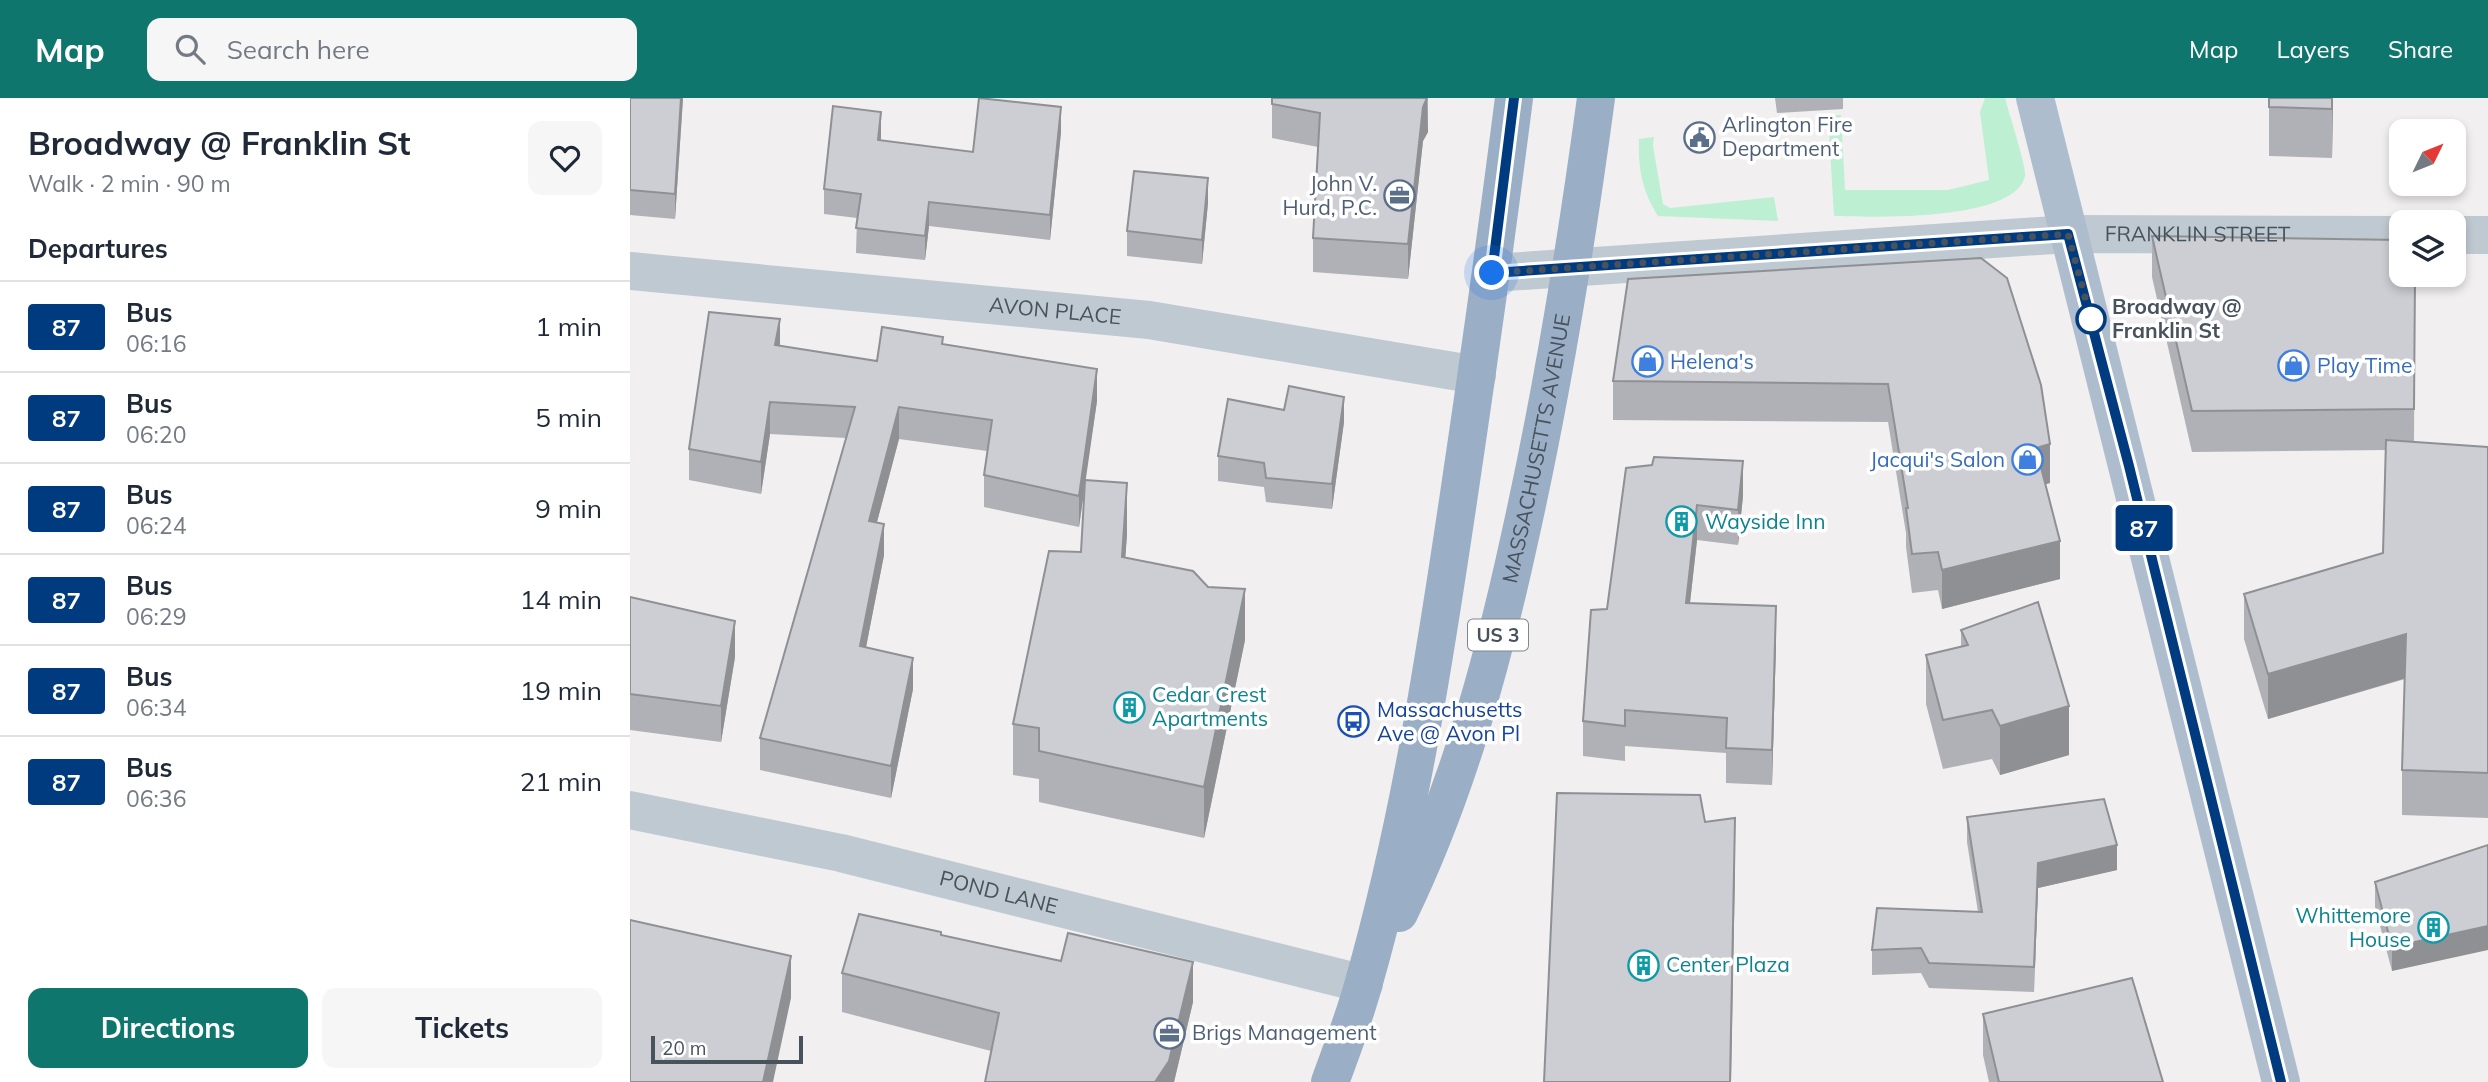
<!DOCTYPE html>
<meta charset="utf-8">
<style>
:root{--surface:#fff;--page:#f6f6f7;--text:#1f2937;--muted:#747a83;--line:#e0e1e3;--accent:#0f766e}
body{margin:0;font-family:Mulish,sans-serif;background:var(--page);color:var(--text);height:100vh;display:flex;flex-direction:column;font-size:26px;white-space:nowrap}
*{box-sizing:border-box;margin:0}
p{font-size:23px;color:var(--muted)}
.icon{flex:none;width:38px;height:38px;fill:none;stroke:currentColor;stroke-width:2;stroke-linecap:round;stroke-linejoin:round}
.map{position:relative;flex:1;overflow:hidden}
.drawer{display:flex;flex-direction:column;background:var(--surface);width:630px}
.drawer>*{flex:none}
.badge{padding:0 14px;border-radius:5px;font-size:24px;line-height:46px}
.needle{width:46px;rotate:47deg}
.fabs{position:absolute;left:1759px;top:21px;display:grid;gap:14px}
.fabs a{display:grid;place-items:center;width:77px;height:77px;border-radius:14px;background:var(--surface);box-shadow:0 4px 10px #0003;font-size:35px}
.scale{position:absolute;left:21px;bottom:18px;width:152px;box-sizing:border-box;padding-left:7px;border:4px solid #47525d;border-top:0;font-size:19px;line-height:24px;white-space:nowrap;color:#47525d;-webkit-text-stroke:5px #fff;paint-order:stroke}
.you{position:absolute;width:35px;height:35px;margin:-18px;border:5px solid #fff;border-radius:50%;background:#1a73e8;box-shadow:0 0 0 10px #1a73e833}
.map>.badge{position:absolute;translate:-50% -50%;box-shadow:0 0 0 4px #fff}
h2{padding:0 28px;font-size:26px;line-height:63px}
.round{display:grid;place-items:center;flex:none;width:74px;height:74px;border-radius:14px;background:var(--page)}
.head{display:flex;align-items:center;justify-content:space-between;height:119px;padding:0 28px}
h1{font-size:33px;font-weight:700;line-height:52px}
.action{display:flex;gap:14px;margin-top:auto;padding:14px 28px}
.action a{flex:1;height:80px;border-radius:14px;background:var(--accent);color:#fff;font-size:28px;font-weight:700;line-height:80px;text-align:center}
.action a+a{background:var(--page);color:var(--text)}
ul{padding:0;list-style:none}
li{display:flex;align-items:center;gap:21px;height:91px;padding:0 28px;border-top:2px solid var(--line)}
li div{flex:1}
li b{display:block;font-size:26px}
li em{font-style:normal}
li .badge{min-width:77px;font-weight:700;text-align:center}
header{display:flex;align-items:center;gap:42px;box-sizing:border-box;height:98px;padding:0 35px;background:var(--accent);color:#fff}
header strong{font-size:33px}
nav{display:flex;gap:38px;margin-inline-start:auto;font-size:24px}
.search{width:490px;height:63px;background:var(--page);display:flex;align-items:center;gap:18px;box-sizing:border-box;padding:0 24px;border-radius:14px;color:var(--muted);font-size:26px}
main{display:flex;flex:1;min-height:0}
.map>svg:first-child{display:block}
</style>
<header>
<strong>Map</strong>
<div class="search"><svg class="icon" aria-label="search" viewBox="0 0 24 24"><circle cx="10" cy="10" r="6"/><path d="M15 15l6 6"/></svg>Search here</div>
<nav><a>Map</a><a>Layers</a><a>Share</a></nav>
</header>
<main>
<section class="drawer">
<div class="head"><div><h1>Broadway @ Franklin St</h1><p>Walk · 2 min · 90 m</p></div><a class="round"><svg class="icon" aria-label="heart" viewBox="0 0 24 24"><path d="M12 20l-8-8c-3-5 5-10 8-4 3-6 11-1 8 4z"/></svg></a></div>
<h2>Departures</h2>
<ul>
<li><span class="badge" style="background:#003b80;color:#fff">87</span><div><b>Bus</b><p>06:16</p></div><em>1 min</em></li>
<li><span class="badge" style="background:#003b80;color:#fff">87</span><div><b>Bus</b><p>06:20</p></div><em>5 min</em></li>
<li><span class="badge" style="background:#003b80;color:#fff">87</span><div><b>Bus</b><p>06:24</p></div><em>9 min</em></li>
<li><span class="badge" style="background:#003b80;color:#fff">87</span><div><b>Bus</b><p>06:29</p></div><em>14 min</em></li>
<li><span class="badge" style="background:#003b80;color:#fff">87</span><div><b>Bus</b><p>06:34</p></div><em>19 min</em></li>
<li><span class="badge" style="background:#003b80;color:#fff">87</span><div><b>Bus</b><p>06:36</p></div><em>21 min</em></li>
</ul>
<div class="action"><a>Directions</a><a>Tickets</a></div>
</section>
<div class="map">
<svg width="1858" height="984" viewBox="0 0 1858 984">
<rect width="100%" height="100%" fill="#f1efef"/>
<path fill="#bdefd2" d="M1355 0H1375C1378 12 1397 71 1395 78 1385 124 1241 119 1204 118L1198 17H1211L1215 92H1318L1359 82 1350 14Z
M1024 39 1023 48 1033 106 1040 110 1144 99 1148 123 1028 118C1012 92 1008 71 1009 41Z"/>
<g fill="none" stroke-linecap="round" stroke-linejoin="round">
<g stroke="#bfc9d1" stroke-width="38">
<path d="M1824 137H1858"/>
<path id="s1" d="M0 173 519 222 847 277"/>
<path id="s2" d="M862 175 1438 136 1771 137"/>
<path id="s3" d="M0 712 211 755 734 886"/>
</g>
<path stroke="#aebdce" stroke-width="38" d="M1405 0 1651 984"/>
<g stroke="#9aaec6" stroke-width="38">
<path id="s4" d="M769 815C826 697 861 571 889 443 922 296 946 149 966 0"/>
<path d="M700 984C712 951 725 918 734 884 779 726 804 564 828 403 848 269 867 134 884 0"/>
</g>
</g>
<path fill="#afb1b6" d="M0 0H53L45 121 0 117Z
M798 0V34L793 43 778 181 683 174V140L688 49 642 40V6Z
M1145 0H1213V11L1147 15Z
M1639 0H1703L1702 60 1639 58Z
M431 34 420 142 299 128 295 162 226 155 227 120 194 116V91L251 39 250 43 343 54Z
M578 105 572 166 497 158V133Z
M1522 138 1785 177 1784 344 1858 349V720L1772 717V672L1775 581 1638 621 1614 541V496L1753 455 1756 352 1562 354 1522 179Z
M1351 160 1420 385 1415 386 1430 481 1312 511 1308 492 1282 495 1276 449V435L1258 324 983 322V283Z
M313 246 467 303 455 382 497 436 495 459 615 542 574 740 409 704V681L383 677V626L451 454 455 385 449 429 354 409V377L357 353 269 341 247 424 254 457 236 549 283 591 261 700 130 672V640L216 340 140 336 131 396 59 382V351L150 248 247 263Z
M714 324 702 411 636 404 634 389 588 383V358Z
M996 370 1113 398 1108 447 1067 442 1060 505 1146 544 1142 687 1096 685V655L995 648V663L953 658V623L977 511Z
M0 499 105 559 91 644 0 632Z
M1331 532 1439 657 1370 677 1362 661 1313 671 1296 606V557L1331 549Z
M1337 719 1487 772 1408 790 1404 894 1299 890 1291 875 1242 877V852L1348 814 1337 744Z
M1858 747 1762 873 1745 809V784Z
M311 838 563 904 544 984H355L361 953 212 914V875Z
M1353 916 1533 984H1359L1353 957Z"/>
<path fill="#8f9094" d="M51 0H53L45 121V96Z
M797 0 798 34 793 43 778 181V146L793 9Z
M1702 0H1703L1702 60Z
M431 9V34L420 142V117Z
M251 14V39L248 67V42Z
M578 80V105L572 166V142Z
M299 104V128L295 162V138Z
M150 221V253L145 247Z
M467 271V303L449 429V398Z
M714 299V324L702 411V386Z
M140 304V336L131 396V364Z
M269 309V341L239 454V423Z
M1420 346V385L1406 389V350Z
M1113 363V398L1108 447V412Z
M497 385V436L492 510V459Z
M1067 407V442L1056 540V505Z
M254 426V457L230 580V548Z
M1430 443V481L1312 511V472Z
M615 491V542L574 740V689Z
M1146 508V544L1142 687V652Z
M105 523V559L91 644V608Z
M1776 536V580L1638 621V576Z
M283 560V591L261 700V668Z
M1439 608V657L1370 677V628Z
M1105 720V773L1101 984H1100Z
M1487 747V772L1408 790 1404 894 1408 765Z
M1858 828V852L1762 873V849Z
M161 858V900L143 984H133Z
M563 864V904L544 984H525Z"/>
<path fill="#ccced4" stroke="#8f9094" stroke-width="2" d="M0 0H51L45 96 0 92Z
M349 0 431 9 420 117 299 104 295 138 226 130 231 96 194 91 203 8 251 14 248 42 343 54Z
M642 0H797L793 9 778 146 683 140 690 15 642 6Z
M1639 0H1702V11L1639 9Z
M504 73 578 80 572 142 497 133Z
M1522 138 1771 142V177H1785L1784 311 1562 313Z
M1351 160 1377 180 1411 287 1420 346 1406 350 1430 443 1312 472 1308 454 1282 456 1276 410H1278L1258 286 983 283 998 181Z
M79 214 150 221 145 247 247 263 252 229 313 239 312 246 467 271 449 398 354 377 362 322 269 309 239 423 254 426 230 548 283 560 261 668 130 640 225 309 140 304 131 364 59 351Z
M659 288 714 299 702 386 636 380 634 365 588 358 598 301 654 312Z
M1756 342 1858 349V675L1772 672 1776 536 1638 576 1614 496 1753 455Z
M1024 359 1113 363 1108 412 1067 407 1056 505 1146 508 1142 652 1096 650 1097 620 995 612V628L953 623 961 512 977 511 996 370 1022 367Z
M455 382 497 385 492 459 563 473 578 489 615 491 574 689 409 653V630L383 626 419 453 451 454Z
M0 499 105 523 91 608 0 596Z
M1408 504 1439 608 1370 628 1362 612 1313 622 1296 557 1338 547 1331 532Z
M927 695 1070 697 1075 724 1105 720 1100 984H914Z
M1474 701 1487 747 1408 765 1404 869 1299 865 1291 850 1242 852 1247 810 1352 814 1337 719Z
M1858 747V828L1762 849 1745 784Z
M229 816 311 834V837L431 863 438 835 563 864 539 963 525 984H355L369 915 212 875Z
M0 822 161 858 133 984H0Z
M1502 880 1533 984H1369L1353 916Z"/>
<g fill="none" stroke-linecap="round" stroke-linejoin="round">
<defs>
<path id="line" d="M884 0 862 175 1438 136 1499 368 1651 984"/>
</defs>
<use href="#line" stroke="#fff" stroke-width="16"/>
<use href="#line" stroke="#003b80" stroke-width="10"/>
<path stroke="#47525d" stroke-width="7" stroke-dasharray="0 12.6" d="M862 175 1438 136 1461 221"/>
</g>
<defs>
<symbol id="civic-ring" viewBox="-11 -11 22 22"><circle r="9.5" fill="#fff" stroke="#5c6f8a" stroke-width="1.5"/><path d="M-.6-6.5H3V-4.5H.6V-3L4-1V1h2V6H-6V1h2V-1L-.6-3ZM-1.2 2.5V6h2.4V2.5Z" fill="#5c6f8a"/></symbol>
<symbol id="office-ring" viewBox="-11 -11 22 22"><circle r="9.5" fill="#fff" stroke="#5c6f8a" stroke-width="1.5"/><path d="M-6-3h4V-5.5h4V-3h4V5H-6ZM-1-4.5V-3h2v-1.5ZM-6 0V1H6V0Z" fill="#5c6f8a"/></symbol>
<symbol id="shop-ring" viewBox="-11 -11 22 22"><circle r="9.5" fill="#fff" stroke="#3f7fe0" stroke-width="1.5"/><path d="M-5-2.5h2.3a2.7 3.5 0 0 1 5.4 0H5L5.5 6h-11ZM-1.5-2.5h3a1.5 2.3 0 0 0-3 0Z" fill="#3f7fe0"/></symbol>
<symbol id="building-ring" viewBox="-11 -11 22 22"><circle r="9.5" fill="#fff" stroke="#0f9aa8" stroke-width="1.5"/><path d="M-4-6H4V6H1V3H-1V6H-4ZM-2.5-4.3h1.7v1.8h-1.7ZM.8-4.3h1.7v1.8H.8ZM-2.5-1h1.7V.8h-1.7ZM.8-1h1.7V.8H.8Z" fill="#0f9aa8"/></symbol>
<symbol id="bus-ring" viewBox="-11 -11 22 22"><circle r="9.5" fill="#fff" stroke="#1a4fb4" stroke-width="1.5"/><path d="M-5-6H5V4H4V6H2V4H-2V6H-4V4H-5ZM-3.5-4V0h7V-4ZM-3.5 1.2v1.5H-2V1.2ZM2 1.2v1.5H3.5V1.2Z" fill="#1a4fb4"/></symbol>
</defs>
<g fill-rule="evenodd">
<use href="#civic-ring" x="1052" y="22" width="35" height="35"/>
<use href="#office-ring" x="752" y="80" width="35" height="35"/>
<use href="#shop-ring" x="1000" y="246" width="35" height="35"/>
<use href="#shop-ring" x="1646" y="250" width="35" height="35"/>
<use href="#shop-ring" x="1380" y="344" width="35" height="35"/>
<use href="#building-ring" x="1034" y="406" width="35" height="35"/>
<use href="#building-ring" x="482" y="592" width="35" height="35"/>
<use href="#bus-ring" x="706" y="606" width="35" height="35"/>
<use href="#building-ring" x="1786" y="812" width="35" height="35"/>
<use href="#building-ring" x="996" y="850" width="35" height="35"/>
<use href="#office-ring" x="522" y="918" width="35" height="35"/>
</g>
<circle fill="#fff" stroke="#003b80" stroke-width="3.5" cx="1461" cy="221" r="14"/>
<g text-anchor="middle" stroke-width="7" stroke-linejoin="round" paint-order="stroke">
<rect fill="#fff" stroke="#7e868e" stroke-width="2" x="838" y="521.5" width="60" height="31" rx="5"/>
<g font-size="19" font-weight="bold" fill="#47525d">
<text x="868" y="544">US 3</text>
</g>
<g font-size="21" fill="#4e5e75" stroke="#fff" text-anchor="start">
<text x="1092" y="34">Arlington Fire<tspan x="1092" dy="24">Department</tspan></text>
<text x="747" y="93" text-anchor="end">John V.<tspan x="747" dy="24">Hurd, P.C.</tspan></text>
<text x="562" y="942">Brigs Management</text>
</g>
<g font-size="21" fill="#47525d" stroke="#fff">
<text dy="7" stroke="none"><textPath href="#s2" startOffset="707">FRANKLIN STREET</textPath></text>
<text dy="7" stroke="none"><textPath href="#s1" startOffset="427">AVON PLACE</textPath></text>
<text dy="7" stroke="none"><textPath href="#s4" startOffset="486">MASSACHUSETTS AVENUE</textPath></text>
<text dy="7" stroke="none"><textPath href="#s3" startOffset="378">POND LANE</textPath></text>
</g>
<g font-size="21" font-weight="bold" fill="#47525d" stroke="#fff" text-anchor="start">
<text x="1482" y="216">Broadway @<tspan x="1482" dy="24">Franklin St</tspan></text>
</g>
<g font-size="21" fill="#366cbe" stroke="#fff" text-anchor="start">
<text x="1040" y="271">Helena's</text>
<text x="1687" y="275">Play Time</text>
<text x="1375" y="369" text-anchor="end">Jacqui's Salon</text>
</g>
<g font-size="21" fill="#0d838f" stroke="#fff" text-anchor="start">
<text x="1075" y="431">Wayside Inn</text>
<text x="522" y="604">Cedar Crest<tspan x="522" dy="24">Apartments</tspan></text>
<text x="1781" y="825" text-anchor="end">Whittemore<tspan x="1781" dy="24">House</tspan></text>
<text x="1036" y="874">Center Plaza</text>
</g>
<g font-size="21" fill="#164399" stroke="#fff" text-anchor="start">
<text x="747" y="619">Massachusetts<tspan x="747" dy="24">Ave @ Avon Pl</tspan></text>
</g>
</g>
</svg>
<div class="fabs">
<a><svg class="needle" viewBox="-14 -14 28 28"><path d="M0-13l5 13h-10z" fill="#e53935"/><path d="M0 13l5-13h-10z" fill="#747a83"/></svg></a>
<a><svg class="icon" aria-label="layers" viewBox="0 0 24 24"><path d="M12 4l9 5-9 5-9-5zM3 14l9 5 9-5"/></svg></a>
</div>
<div class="scale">20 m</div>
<div class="you" style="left:862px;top:175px"></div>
<b class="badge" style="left:1514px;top:430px;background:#003b80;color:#fff">87</b>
</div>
</main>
